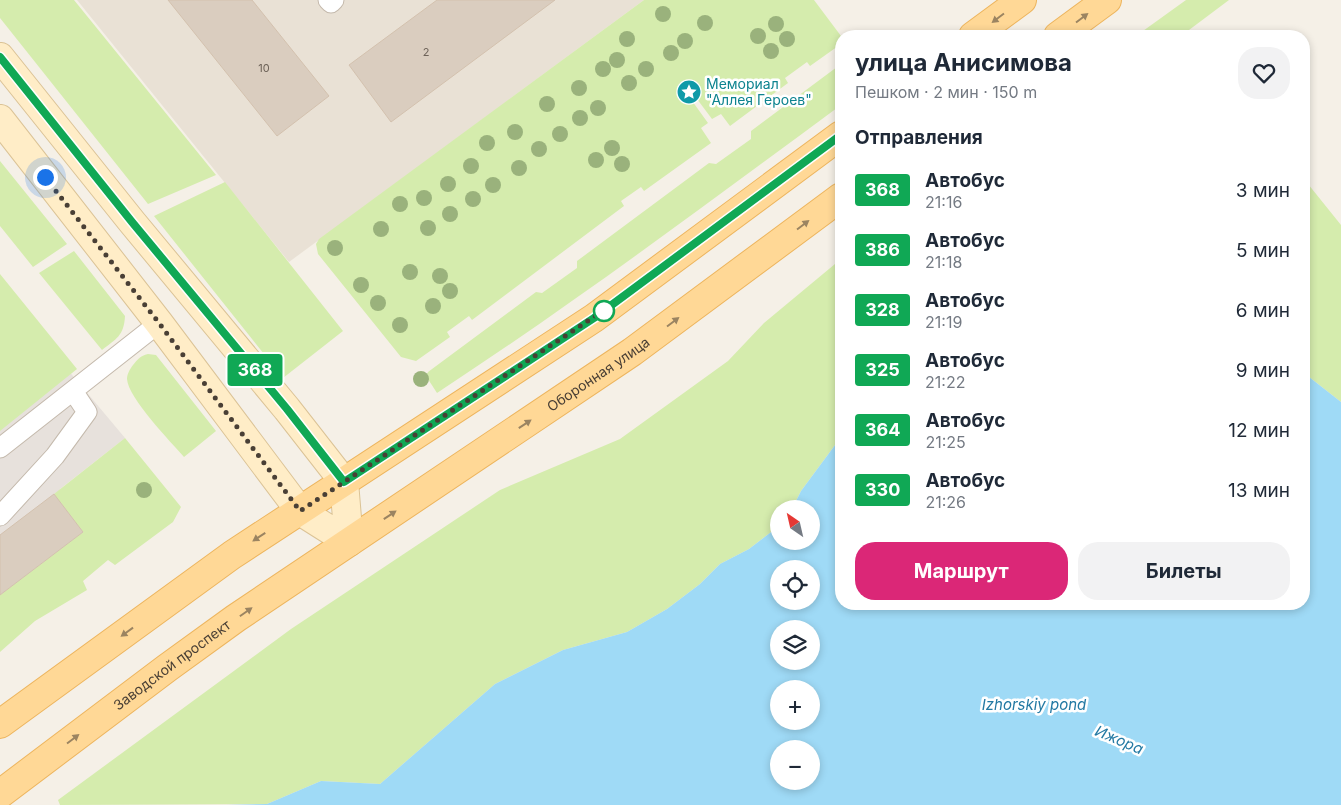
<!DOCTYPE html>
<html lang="ru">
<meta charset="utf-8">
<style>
:root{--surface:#fff;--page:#f2f2f3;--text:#1f2937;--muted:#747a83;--accent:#db2777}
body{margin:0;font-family:Inter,sans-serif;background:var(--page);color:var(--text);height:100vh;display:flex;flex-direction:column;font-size:19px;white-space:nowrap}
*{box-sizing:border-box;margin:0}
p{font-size:16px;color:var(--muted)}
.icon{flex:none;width:28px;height:28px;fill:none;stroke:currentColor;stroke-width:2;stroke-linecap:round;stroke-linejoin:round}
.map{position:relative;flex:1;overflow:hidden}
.drawer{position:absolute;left:835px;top:30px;width:475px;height:580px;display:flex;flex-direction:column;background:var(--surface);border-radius:20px;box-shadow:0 2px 8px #0003}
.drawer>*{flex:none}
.badge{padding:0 10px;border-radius:4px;font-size:18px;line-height:32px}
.needle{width:32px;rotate:326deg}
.controls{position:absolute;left:770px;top:500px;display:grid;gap:10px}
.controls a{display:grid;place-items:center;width:50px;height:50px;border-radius:50%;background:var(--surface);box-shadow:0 2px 8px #0003;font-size:25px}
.you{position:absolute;width:25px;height:25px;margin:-12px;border:4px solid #fff;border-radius:50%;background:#1a73e8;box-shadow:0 0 0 8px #1a73e833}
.map>.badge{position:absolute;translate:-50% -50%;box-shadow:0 0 0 2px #fff}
h2{padding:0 20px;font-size:19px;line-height:45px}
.round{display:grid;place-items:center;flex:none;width:52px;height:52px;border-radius:20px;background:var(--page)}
.head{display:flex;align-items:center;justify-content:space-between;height:85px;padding:0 20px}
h1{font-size:24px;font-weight:700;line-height:38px}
.cta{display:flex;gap:10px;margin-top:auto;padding:10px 20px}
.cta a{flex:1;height:58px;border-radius:20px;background:var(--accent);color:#fff;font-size:20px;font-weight:700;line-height:58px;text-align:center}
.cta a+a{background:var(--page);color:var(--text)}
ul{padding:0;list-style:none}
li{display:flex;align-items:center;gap:15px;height:60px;padding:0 20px}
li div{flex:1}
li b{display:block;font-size:19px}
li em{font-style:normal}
li .badge{min-width:55px;font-weight:700;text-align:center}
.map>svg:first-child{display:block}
</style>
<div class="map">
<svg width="1341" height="805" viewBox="0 0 1341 805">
<rect width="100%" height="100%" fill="#f5f0e7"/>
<path fill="#e9e1d5" d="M77 0H644L289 262Z"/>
<path fill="#e7e1dc" d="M0 289 125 438 60 489 91 529 0 601Z"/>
<path fill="#d5ecad" d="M0 0H74L216 175 148 204 0 18Z
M644 0H814L841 36V44L810 66 807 62 785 78 788 83 730 126 721 114 712 119 694 95 698 93 691 83 679 91 686 101 690 98 708 123 701 128 711 143 644 191 641 187 621 201 624 206 472 320 469 316 447 332 450 337 416 361 401 357 318 254 316 244 319 239Z
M1186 0H1229L1185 33 1187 36H1136Z
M841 64V105C708 203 576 302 437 393L426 376 428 372 536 292 542 293 577 268V261L709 163 716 164 751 139V131Z
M0 161 67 244 33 267 0 226Z
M1304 179 1341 225V402L1304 373Z
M225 182 343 331 283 378 154 216Z
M74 251 125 316C124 336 116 339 102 350L39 273Z
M841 259V437L801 491 792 509H779V526L749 549 720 564 700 584 667 609 627 632 563 650 495 684 380 784 321 781 267 804 60 805 58 800 291 629 500 490 620 439 728 361 764 323Z
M0 274 77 369 0 431Z
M148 354 156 355 216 431 184 457C171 442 128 398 127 379 127 374 130 369 133 365 138 359 140 356 148 354Z
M125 438 181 507 173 522 115 565 108 560 83 581 87 590 35 621 0 652V595L83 532 54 494Z"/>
<path fill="#9fdaf6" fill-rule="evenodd" d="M1304 373 1341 402V805H226L267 804 321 781 380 784 495 684 563 650 627 632 667 609 700 584 720 564 749 549 779 526V541H811V509H792L801 491 841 437V604H1304ZM779 569H811V601H779ZM779 629H811V661H779ZM779 689H811V721H779ZM779 749H811V781H779Z"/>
<path fill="#dacdbf" stroke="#d3c1ae" d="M168 0H252L329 96 277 136Z
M437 0H555L391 122 349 65Z
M54 494 83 532 0 595V535Z"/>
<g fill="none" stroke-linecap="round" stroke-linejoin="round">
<defs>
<path id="lane" d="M328 0 331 3 334 0
M0 448 159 323
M0 516 55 456 87 412 73 391"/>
<path id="secondary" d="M0 57 132 222 287 409 344 482 349 542
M0 119 159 323 300 511 349 542"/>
<g id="primary">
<path d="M973 36 1022 0"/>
<path d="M1058 36 1107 0"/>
<path d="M0 724 232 555 594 318 841 135"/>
<path id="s1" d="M0 794 167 668 236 618 632 352 841 197"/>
</g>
</defs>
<use href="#lane" stroke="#c4b9ac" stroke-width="21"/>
<use href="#secondary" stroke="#dbc396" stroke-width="30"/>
<use href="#primary" stroke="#edb55e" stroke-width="30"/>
<use href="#lane" stroke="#fff" stroke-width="19"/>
<use href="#secondary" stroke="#ffedc7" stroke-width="28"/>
<use href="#primary" stroke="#ffd896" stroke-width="28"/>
</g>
<g fill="#9ab27c">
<circle cx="663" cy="14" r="8"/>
<circle cx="705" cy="23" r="8"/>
<circle cx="776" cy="24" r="8"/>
<circle cx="758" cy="36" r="8"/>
<circle cx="627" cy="39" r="8"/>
<circle cx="787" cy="39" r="8"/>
<circle cx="685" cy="41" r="8"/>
<circle cx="771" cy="51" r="8"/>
<circle cx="671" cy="53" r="8"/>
<circle cx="617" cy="60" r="8"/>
<circle cx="603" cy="69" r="8"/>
<circle cx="646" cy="69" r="8"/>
<circle cx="629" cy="83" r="8"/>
<circle cx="579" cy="88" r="8"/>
<circle cx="547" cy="104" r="8"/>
<circle cx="598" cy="108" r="8"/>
<circle cx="580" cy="118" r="8"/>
<circle cx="515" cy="132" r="8"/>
<circle cx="560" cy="134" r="8"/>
<circle cx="487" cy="143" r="8"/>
<circle cx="612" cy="148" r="8"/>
<circle cx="539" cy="149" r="8"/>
<circle cx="596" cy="160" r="8"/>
<circle cx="622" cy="164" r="8"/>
<circle cx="471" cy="166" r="8"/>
<circle cx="519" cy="168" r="8"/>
<circle cx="448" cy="184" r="8"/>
<circle cx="493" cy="185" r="8"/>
<circle cx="424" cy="198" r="8"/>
<circle cx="473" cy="199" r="8"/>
<circle cx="400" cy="204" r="8"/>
<circle cx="450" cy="214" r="8"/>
<circle cx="428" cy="228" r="8"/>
<circle cx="381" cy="229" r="8"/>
<circle cx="335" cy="248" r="8"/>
<circle cx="410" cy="272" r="8"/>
<circle cx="440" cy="276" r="8"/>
<circle cx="361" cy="285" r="8"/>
<circle cx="450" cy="291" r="8"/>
<circle cx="378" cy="303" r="8"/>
<circle cx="433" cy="306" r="8"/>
<circle cx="400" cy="325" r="8"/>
<circle cx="421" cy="379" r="8"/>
<circle cx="144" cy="490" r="8"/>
</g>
<defs><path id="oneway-solid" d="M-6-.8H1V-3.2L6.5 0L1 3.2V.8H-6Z" transform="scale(1.25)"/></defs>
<g fill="#9b8461">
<use href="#oneway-solid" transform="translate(998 18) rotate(143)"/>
<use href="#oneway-solid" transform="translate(1082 18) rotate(-37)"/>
<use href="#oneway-solid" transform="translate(803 225) rotate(-37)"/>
<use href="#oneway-solid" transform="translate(673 322) rotate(-37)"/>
<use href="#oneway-solid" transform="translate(525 424) rotate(-34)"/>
<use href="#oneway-solid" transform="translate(390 515) rotate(-34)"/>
<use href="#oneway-solid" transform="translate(259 537) rotate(147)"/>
<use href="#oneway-solid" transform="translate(246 612) rotate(-35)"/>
<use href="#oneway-solid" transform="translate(127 632) rotate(144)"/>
<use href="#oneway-solid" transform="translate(73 739) rotate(-37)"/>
</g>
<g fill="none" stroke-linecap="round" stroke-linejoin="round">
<defs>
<path id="line" d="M0 57 132 222 287 409 344 482 594 318 841 135"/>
</defs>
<use href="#line" stroke="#fff" stroke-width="11"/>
<use href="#line" stroke="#10a855" stroke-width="8"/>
<path stroke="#493f35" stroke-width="5" stroke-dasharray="0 9" d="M45 177 159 323 300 511 606 309 604 311"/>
</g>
<defs>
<symbol id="sight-disc" viewBox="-11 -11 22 22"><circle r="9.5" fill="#0f9aa8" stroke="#fff"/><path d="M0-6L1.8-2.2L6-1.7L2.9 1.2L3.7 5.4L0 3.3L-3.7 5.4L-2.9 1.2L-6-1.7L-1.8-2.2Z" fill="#fff"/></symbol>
</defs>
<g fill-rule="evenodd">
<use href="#sight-disc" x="675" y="78" width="28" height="28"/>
</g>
<circle fill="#fff" stroke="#10a855" stroke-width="2.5" cx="604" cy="311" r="10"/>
<g text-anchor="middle" stroke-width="5" stroke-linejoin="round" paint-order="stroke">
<g font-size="11" fill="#6d6258">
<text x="426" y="56">2</text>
<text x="264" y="72">10</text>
</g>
<g font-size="14" fill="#0d838f" stroke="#fff" text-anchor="start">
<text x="706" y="89">Мемориал<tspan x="706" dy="16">"Аллея Героев"</tspan></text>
</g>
<g font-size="14" fill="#493f35" stroke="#fff">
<text dy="5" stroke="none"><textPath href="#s1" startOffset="731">Оборонная улица</textPath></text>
<text dy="5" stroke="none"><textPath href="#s1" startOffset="215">Заводской проспект</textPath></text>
</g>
<g font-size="15" font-style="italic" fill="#2379a3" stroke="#fff">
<text x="1034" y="710">Izhorskiy pond</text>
<text transform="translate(1119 740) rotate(23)" y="5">Ижора</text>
</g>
</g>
</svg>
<div class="controls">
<a><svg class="needle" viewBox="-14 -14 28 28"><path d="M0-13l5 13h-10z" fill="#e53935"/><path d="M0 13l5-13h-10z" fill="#747a83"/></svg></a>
<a><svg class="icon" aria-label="locate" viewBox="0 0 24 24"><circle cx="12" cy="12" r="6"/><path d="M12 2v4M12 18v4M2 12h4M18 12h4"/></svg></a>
<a><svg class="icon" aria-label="layers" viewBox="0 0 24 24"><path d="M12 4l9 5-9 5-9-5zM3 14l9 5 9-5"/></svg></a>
<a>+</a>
<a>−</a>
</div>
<div class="you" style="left:45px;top:177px"></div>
<b class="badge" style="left:255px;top:370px;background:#10a855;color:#fff">368</b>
<section class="drawer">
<div class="head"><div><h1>улица Анисимова</h1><p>Пешком · 2 мин · 150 m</p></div><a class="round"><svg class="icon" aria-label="heart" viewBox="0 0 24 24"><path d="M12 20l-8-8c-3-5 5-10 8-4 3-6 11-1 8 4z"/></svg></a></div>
<h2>Отправления</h2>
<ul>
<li><span class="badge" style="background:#10a855;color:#fff">368</span><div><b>Автобус</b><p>21:16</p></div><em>3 мин</em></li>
<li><span class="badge" style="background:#10a855;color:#fff">386</span><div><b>Автобус</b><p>21:18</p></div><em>5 мин</em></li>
<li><span class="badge" style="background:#10a855;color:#fff">328</span><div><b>Автобус</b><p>21:19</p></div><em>6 мин</em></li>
<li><span class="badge" style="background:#10a855;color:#fff">325</span><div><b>Автобус</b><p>21:22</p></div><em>9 мин</em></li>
<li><span class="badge" style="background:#10a855;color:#fff">364</span><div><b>Автобус</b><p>21:25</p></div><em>12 мин</em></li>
<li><span class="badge" style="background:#10a855;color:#fff">330</span><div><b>Автобус</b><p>21:26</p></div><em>13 мин</em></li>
</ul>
<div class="cta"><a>Маршрут</a><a>Билеты</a></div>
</section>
</div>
